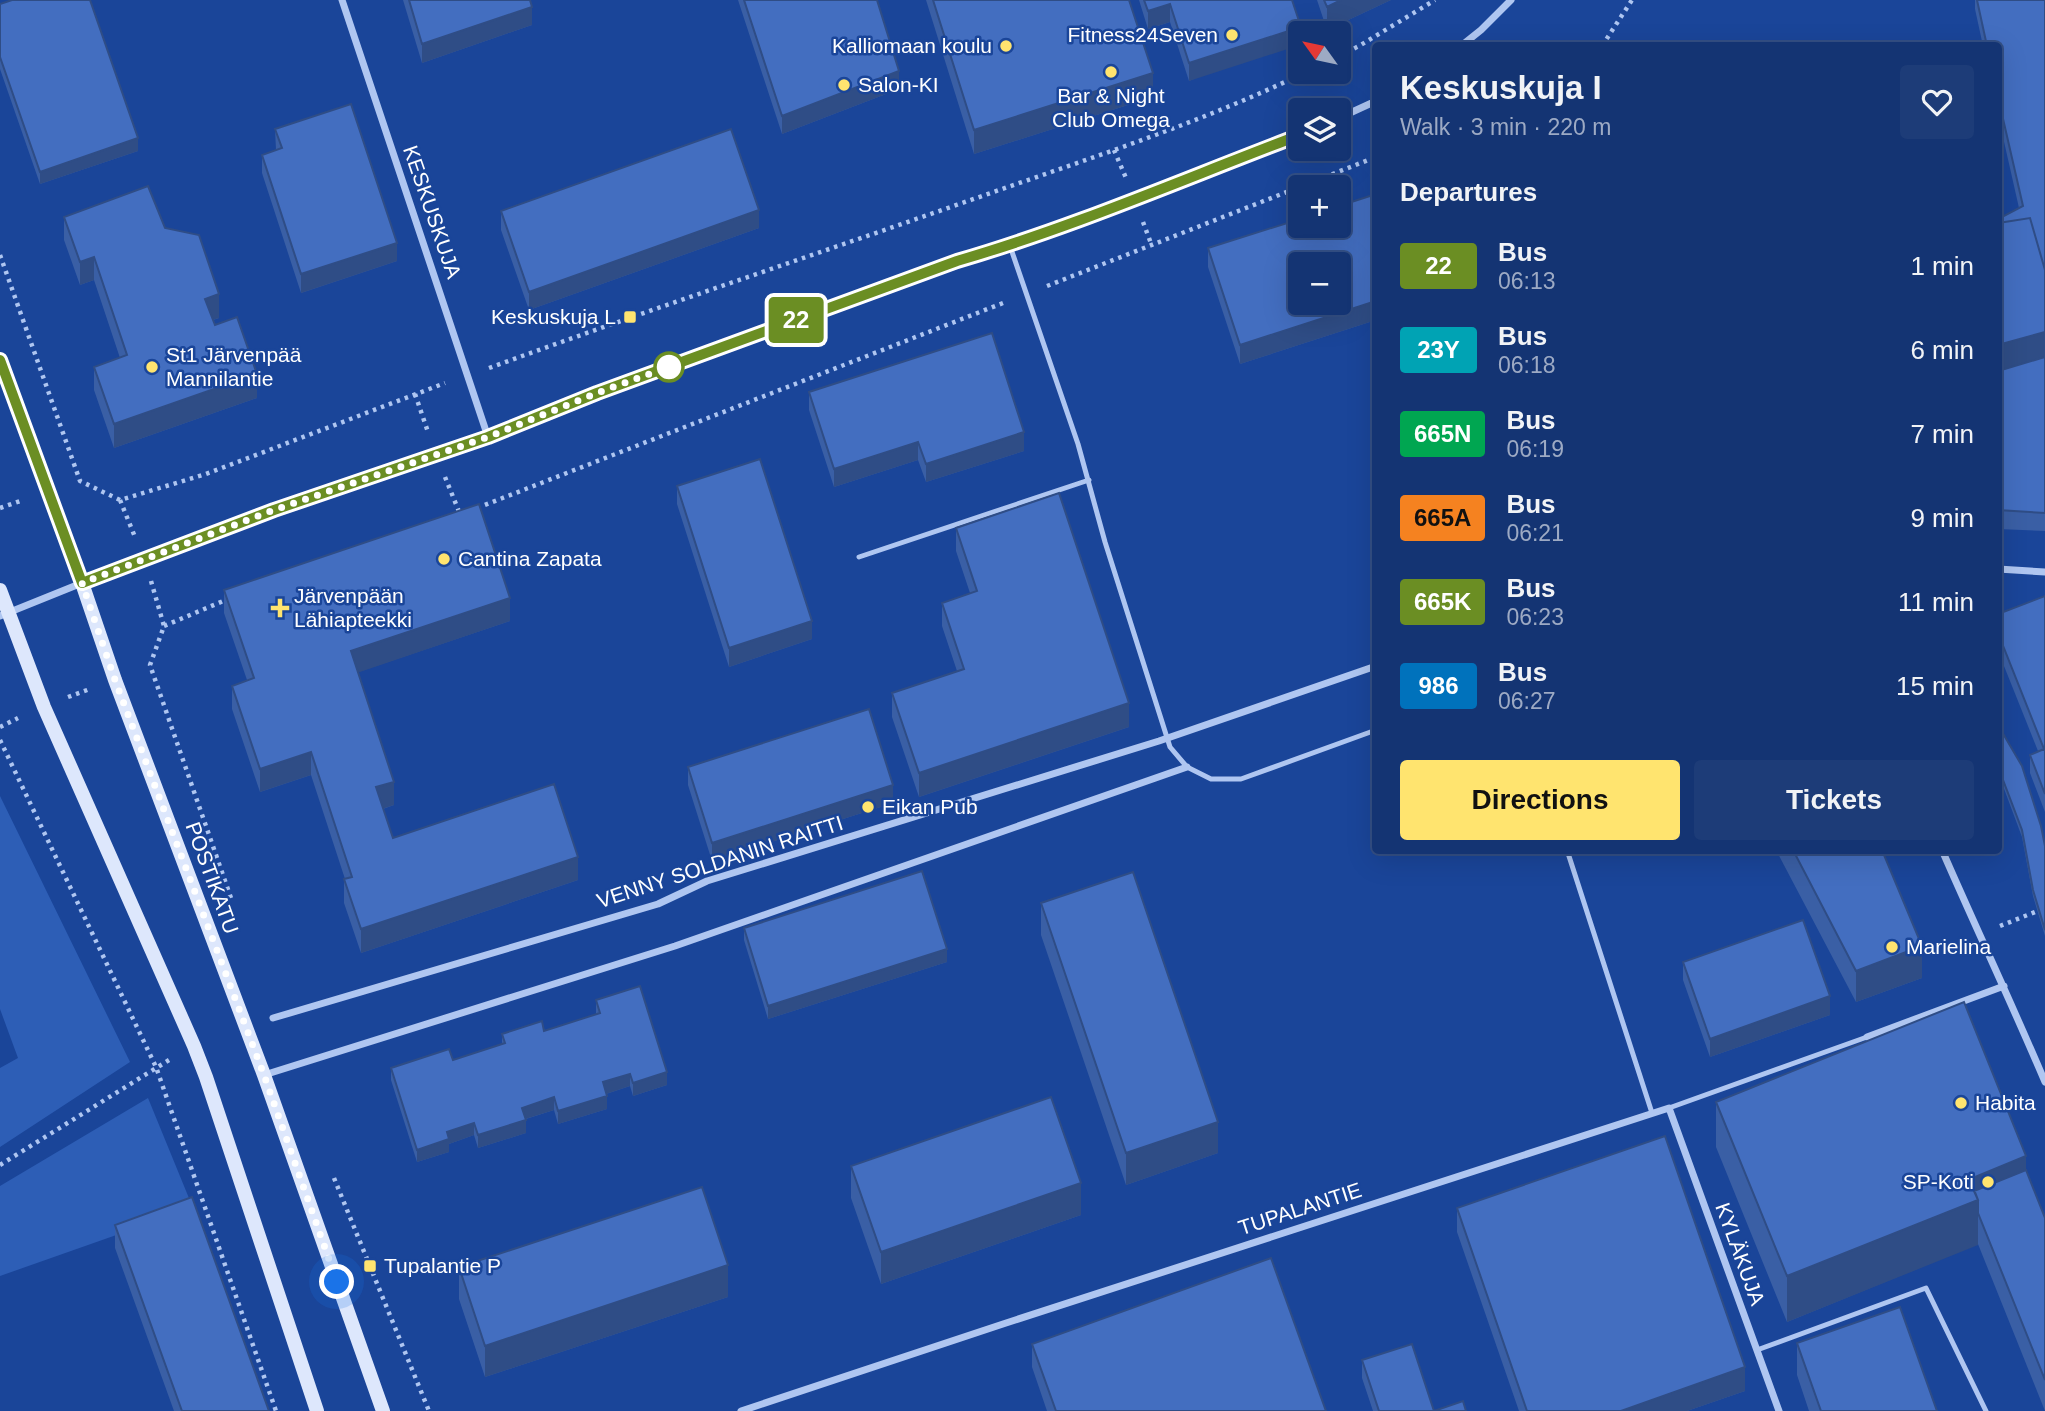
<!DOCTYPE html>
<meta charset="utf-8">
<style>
:root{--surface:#143473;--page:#1d3c78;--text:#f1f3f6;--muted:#9daac4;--line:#334f85;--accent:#ffe46f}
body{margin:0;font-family:Arial,sans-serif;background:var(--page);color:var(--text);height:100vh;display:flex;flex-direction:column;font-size:26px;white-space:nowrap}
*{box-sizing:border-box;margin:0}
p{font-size:23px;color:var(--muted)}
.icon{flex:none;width:38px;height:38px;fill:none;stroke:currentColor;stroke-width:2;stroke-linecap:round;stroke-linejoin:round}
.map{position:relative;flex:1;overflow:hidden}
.panel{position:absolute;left:1372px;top:42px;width:630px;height:812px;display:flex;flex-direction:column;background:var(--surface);border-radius:7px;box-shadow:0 7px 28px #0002,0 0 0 2px var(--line)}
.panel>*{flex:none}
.badge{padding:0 14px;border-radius:5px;font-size:24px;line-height:46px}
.needle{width:46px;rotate:303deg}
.buttons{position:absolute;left:1288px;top:21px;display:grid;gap:14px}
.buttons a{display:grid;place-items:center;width:63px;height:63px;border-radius:7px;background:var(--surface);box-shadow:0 7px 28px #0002,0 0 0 2px var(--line);font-size:35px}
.you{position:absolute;width:35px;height:35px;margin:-18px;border:5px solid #fff;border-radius:50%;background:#1a73e8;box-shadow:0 0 0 10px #1a73e833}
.map>.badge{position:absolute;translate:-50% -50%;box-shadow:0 0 0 4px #fff}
h2{padding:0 28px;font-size:26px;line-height:63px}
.round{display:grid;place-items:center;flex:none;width:74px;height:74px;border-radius:7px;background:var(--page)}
.summary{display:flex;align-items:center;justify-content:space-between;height:119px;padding:0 28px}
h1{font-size:33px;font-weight:700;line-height:52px}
.button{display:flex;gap:14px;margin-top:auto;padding:14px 28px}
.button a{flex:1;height:80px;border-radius:7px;background:var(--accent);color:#111;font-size:28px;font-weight:700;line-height:80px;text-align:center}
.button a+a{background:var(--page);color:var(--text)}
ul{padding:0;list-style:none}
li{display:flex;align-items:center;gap:21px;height:84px;padding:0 28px}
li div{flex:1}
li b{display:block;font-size:26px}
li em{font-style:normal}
li .badge{min-width:77px;font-weight:700;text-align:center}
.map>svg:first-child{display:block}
</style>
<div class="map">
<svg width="2045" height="1411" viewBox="0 0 2045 1411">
<rect width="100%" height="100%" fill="#1a4599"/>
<path fill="#2d5eb6" d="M0 796 130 1062 0 1147V1068L18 1058 0 1009Z
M148 1098 193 1208 0 1276V1186Z"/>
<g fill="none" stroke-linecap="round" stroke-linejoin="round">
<path stroke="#afc6f1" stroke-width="4.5" stroke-dasharray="3.5 5" stroke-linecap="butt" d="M1602 46 1632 0
M1339 56 1359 46 1435 0
M1114 150 1126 178
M1143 222 1152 246
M0 255 80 481 120 500 206 474 445 383
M1047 286 1376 157
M489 368C654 308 820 253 985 195 1093 157 1203 122 1306 72
M415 394 428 432
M445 477 460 514
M120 500 135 537
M0 508 23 500
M477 508 1003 303
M151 581 164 626 150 665 232 901
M164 626 228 599
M68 697 90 689
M0 727 18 718
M0 740 156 1067 276 1411
M2000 926 2045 908
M0 1165 169 1060
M334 1178 429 1411"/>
<path stroke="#afc6f1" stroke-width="5" d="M1010 246 1078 444 1105 542 1170 747 1187 767 1211 779H1241L1376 730
M859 557 1089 480
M1567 850 1652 1113
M1669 1108 1867 1037
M1757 1350 1926 1288 1986 1411"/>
<path stroke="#afc6f1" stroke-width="7" d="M342 0 488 437
M1461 46 1481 30 1511 0
M1339 118 1376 101
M1998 569 2045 572
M0 616 144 558 274 510 436 456 597 393 957 261C1074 227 1186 178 1300 135
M1942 850C1976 928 2012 1004 2045 1082
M273 1018 658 904 707 881 1159 741 1376 666
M1867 1037 2004 986
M264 1075 675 946 1187 767
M741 1411 1003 1324 1669 1108 1779 1411"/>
<path stroke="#dde7fc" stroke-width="14" d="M0 360 82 583 115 680 264 1075 383 1411
M0 590 44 707 194 1046 206 1077 317 1411"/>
</g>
<path fill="#3a5fa5" d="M403 0H530L532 25 422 63Z
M738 0H877L899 89 782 134Z
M926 0H1129L1153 97 974 154Z
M1139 0H1292L1301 33 1189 81 1170 22 1148 29Z
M1317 0H1391L1327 30Z
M1975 0H2045V531L1998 529V219L2019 208 1998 115V46H1983L1975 9Z
M0 4 138 151 40 184 0 69Z
M275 129 397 261 301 293 262 173V155L276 150Z
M1376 201V320L1240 364 1208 267V248Z
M501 211 759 228 529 310 501 230Z
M64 217 165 228 219 318 213 320 215 325 257 398 114 448 94 390V367L120 358 94 280 80 285 64 240Z
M809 392 1024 451 926 482 918 460 834 487 809 410Z
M677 486 812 639 729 667 677 504Z
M956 528 1129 727 919 797 892 717V693L957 671 942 626V603L970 593 956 551Z
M224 590 510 621 358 672 394 805 383 809 393 838 578 880 361 953 344 903V879H345L311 775 260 792 232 709V686L247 680 224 613Z
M2045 596V812L2030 773V755L2038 751 1998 651V614Z
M1998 725 2045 846V936L2033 896 2022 837 2003 786 1998 778Z
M688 767 893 803 712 861 688 785Z
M1776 850H1882L1922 978 1856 1002Z
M1041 903 1218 1153 1126 1185 1041 935Z
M744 928 947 962 768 1019 744 940Z
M1683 962 1830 1015 1710 1057 1683 980Z
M596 1000 667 1085 633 1096 630 1086 606 1094 607 1109 558 1124 554 1110 526 1119V1133L478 1148 474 1135 449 1144V1152L417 1162 391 1080V1068L453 1060 502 1044V1034L544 1031 596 1014Z
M1716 1102 2026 1170 2045 1218V1411L1978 1244 1787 1322 1716 1147Z
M851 1166 1081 1215 881 1284 851 1198Z
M1457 1208 1745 1391 1687 1411H1519L1457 1232Z
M115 1225 269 1411H174L115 1248Z
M459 1267 728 1297 485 1377 459 1299Z
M1797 1343 1937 1411H1809L1797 1375Z
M1032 1344 1326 1411H1047L1032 1367Z
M1362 1360 1434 1411H1466H1373L1362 1378Z"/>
<path fill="#2f4d86" d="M1341 0H1391L1327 30V7Z
M1170 4V22L1148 29V11Z
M532 7V25L422 63V44Z
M1301 27 1300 45 1189 81V63Z
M899 71V89L782 134V116Z
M1153 73V97L974 154V130Z
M138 138V151L40 184V172Z
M759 210V228L529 310V292Z
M397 243V261L301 293V274Z
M94 257V280L80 285V262Z
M219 294V318L205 322V299Z
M1376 301V320L1240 364V345Z
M2045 332V375L1998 389V345Z
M257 374V398L114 448V424Z
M1024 432V451L926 482V464Z
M918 442V460L834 487V469Z
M510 598V621L351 675V651Z
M812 621V639L729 667V648Z
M1129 703V727L919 797V773Z
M311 752V775L260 792V769Z
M394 782V805L376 811V787Z
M893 785V803L712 861V843Z
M578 857V880L361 953V929Z
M1922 946V978L1856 1002V971Z
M947 949V962L768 1019V1006Z
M1830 996V1015L1710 1057V1039Z
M667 1072V1085L633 1096V1083Z
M630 1074V1086L603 1095V1082Z
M607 1096V1109L558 1124V1111Z
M554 1097V1110L522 1120V1108Z
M526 1120V1133L478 1148V1135Z
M1218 1122V1153L1126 1185V1153Z
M474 1123V1135L449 1144V1152L417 1162V1150L447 1132Z
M2026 1156V1201L1978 1213V1245L1787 1322V1276L1970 1179Z
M1081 1183V1215L881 1284V1252Z
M728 1265V1297L485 1377V1346Z
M1745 1367V1391L1687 1411H1621Z"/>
<path fill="#436ec0" stroke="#2f4d86" stroke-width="2" fill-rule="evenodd" d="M12 0H90L138 138 40 172 0 57V4Z
M409 0H530L532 7 422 44Z
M744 0H877L899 71 782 116Z
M933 0H1129L1153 73 974 130Z
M1144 0H1292L1301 27 1189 63 1170 4 1148 11Z
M1324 0H1341L1327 7Z
M1977 0H2045V270L2030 218 1998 223V219L2023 206 1998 97V46H1987Z
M351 104 397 243 301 274 262 155 282 148 275 129Z
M731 129 759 210 529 292 501 211Z
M148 186 165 228 199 235 219 294 205 299 215 325 237 317 257 374 114 424 94 367 127 355 94 257 80 262 64 217Z
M1373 195 1376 201V301L1240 345 1208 248 1300 219V226H1339V206ZM1300 264H1339V303H1300Z
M2030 218 2045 270V332L1998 345V223Z
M992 333 1024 432 926 464 918 442 834 469 809 392Z
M2045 357V513L1998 510V371Z
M760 459 812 621 729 648 677 486Z
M1059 493 1129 703 919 773 892 693 964 669 942 603 977 591 956 528Z
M479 504 510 598 351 651 394 782 376 787 393 838 554 784 578 857 361 929 344 879 352 877 311 752 260 769 232 686 254 678 224 590Z
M2045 596V794L2030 755 2044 749 1998 633V614Z
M869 709 893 785 712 843 688 767Z
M1998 725 2022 766 2041 826 2045 846V930L2033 890 2022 830 2003 780 1998 772Z
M1793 850H1882L1922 946 1856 971Z
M922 871 947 949 768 1006 744 928Z
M1133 872 1218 1122 1126 1153 1041 903Z
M1803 920 1830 996 1710 1039 1683 962Z
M640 986 667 1072 633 1083 630 1074 603 1082 607 1096 558 1111 554 1097 522 1108 526 1120 478 1135 474 1123 447 1132 449 1139 417 1150 391 1068 449 1049 453 1060 505 1043 502 1034 542 1021 544 1031 600 1013 596 1000Z
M1964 1002 2026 1156 1970 1179 1978 1200 1787 1276 1716 1102Z
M1051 1097 1081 1183 881 1252 851 1166Z
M1665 1136 1745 1367 1621 1411H1527L1457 1208Z
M2026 1170 2045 1218V1380L1978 1213V1200L1974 1191Z
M702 1187 728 1265 485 1346 459 1267Z
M192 1197 269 1411H182L115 1225Z
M1271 1258 1326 1411H1056L1032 1344Z
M1900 1307 1937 1411H1821L1797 1343Z
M1412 1344 1434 1411 1463 1401 1466 1411H1379L1362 1360Z"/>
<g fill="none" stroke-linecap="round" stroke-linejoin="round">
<defs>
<path id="line" d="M0 360 82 583 274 510 488 437 597 393 957 261C1074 227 1186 178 1300 135"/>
</defs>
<use href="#line" stroke="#fff" stroke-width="16"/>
<use href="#line" stroke="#6b8e23" stroke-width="10"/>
<path stroke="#fff" stroke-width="7" stroke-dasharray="0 12.6" d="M337 1282 264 1075 115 680 82 583 274 510 488 437 597 393 674 365 669 367"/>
</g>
<g fill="#ffe46f" stroke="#1a4599" stroke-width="2.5">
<circle cx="1232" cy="35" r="7"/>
<circle cx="1006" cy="46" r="7"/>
<circle cx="1111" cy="72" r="7"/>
<circle cx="844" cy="85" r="7"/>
<rect x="623" y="310" width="14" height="14" rx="3.5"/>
<circle cx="152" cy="367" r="7"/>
<circle cx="444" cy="559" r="7"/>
<path d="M276.5 597.5h7v7h7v7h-7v7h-7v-7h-7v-7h7z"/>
<circle cx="868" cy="807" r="7"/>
<circle cx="1892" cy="947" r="7"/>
<circle cx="1961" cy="1103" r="7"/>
<circle cx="1988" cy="1182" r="7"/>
<rect x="363" y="1259" width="14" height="14" rx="3.5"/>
</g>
<circle fill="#fff" stroke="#6b8e23" stroke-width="3.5" cx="669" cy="367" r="14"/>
<g text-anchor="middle" stroke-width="5" stroke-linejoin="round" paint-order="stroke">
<g font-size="21" fill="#fff" stroke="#1a4599" text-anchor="start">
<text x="1218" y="42" text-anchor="end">Fitness24Seven</text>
<text x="992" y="53" text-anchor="end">Kalliomaan koulu</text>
<text x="858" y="92">Salon-KI</text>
<text x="1111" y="103" text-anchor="middle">Bar &amp; Night<tspan x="1111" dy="24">Club Omega</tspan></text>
<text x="616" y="324" text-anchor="end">Keskuskuja L</text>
<text x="166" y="362">St1 Järvenpää<tspan x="166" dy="24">Mannilantie</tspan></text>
<text x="458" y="566">Cantina Zapata</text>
<text x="294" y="603">Järvenpään<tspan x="294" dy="24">Lähiapteekki</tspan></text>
<text x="882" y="814">Eikan Pub</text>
<text x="1906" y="954">Marielina</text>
<text x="1975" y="1110">Habita</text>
<text x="1974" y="1189" text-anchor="end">SP-Koti</text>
<text x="384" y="1273">Tupalantie P</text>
</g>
<g font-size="21" fill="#fff" stroke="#1a4599">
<text transform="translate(432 212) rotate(71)" y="7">KESKUSKUJA</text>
<text transform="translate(720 862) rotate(-18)" y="7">VENNY SOLDANIN RAITTI</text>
<text transform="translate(212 878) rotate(70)" y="7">POSTIKATU</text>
<text transform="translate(1300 1209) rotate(-18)" y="7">TUPALANTIE</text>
<text transform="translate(1740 1254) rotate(70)" y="7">KYLÄKUJA</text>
</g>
</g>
</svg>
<div class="buttons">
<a><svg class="needle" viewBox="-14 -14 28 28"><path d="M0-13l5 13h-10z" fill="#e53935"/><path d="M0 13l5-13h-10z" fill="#9daac4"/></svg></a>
<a><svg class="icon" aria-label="layers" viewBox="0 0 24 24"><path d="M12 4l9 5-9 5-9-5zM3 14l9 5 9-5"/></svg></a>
<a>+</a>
<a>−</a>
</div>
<div class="you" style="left:337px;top:1282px"></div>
<b class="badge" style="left:796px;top:320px;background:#6b8e23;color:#fff">22</b>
<section class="panel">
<div class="summary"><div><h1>Keskuskuja I</h1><p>Walk · 3 min · 220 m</p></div><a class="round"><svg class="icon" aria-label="heart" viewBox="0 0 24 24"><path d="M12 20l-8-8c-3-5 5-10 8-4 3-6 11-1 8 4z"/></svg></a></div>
<h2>Departures</h2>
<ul>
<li><span class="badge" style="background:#6b8e23;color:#fff">22</span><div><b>Bus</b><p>06:13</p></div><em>1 min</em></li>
<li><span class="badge" style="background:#00a3b4;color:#fff">23Y</span><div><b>Bus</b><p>06:18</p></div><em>6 min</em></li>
<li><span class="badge" style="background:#00a651;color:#fff">665N</span><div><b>Bus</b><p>06:19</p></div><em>7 min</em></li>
<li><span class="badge" style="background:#f58220;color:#111">665A</span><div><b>Bus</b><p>06:21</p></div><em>9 min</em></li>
<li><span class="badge" style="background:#6b8e23;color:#fff">665K</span><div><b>Bus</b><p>06:23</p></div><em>11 min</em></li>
<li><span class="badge" style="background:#0072bc;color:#fff">986</span><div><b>Bus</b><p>06:27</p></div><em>15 min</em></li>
</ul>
<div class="button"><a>Directions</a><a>Tickets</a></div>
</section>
</div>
